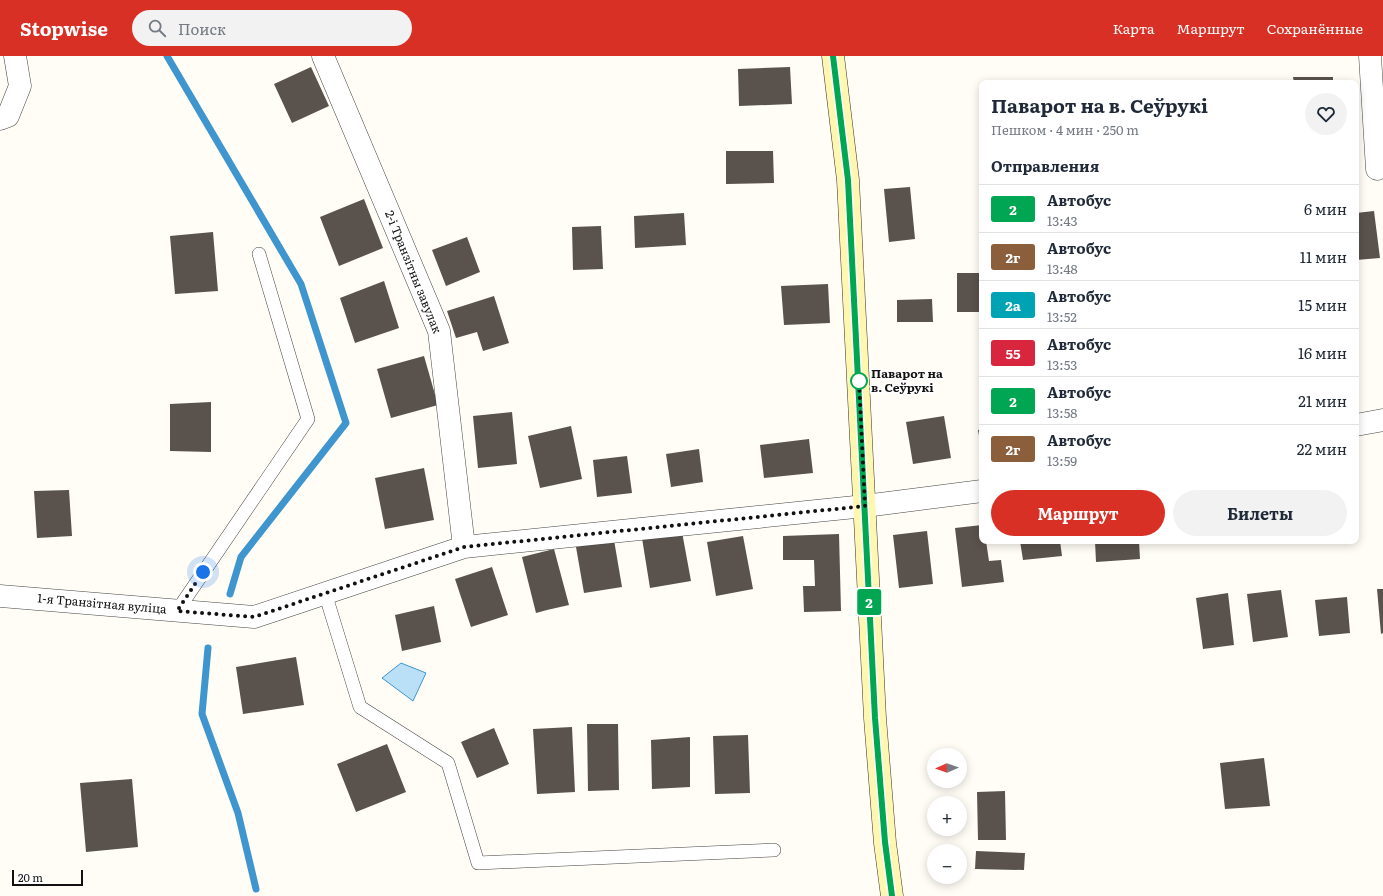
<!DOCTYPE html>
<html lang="ru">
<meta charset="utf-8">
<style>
:root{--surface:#fff;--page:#f2f2f3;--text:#1f2937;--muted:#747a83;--line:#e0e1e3;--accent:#d93025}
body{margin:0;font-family:Literata,serif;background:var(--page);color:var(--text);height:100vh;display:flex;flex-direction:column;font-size:15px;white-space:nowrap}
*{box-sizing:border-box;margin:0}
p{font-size:13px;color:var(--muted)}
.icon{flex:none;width:22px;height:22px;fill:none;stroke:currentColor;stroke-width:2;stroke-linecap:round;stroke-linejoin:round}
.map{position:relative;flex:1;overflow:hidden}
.drawer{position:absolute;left:979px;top:24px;width:380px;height:464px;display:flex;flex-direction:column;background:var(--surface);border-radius:8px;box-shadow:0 2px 10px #0003}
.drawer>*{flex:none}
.badge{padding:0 8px;border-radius:3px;font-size:14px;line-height:26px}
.needle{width:26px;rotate:268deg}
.buttons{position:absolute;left:927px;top:692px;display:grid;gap:8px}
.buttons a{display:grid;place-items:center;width:40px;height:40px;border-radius:50%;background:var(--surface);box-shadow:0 2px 10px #0003;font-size:20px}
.scale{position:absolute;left:12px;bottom:10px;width:71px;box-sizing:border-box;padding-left:4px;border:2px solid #111;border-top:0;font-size:11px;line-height:14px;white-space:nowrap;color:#111;-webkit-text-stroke:3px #fff;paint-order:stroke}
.you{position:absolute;width:20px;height:20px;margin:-10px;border:3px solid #fff;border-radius:50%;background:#1a73e8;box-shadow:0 0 0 6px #1a73e833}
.map>.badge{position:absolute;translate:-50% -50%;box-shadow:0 0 0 2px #fff}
h2{padding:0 12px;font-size:15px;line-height:36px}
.round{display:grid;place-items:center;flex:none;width:42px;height:42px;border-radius:21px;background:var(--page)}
.headline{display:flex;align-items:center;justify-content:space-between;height:68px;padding:0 12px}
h1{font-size:19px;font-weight:700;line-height:30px}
.cta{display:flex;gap:8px;margin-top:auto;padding:8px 12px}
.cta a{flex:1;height:46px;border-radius:24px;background:var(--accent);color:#fff;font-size:16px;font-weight:700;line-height:46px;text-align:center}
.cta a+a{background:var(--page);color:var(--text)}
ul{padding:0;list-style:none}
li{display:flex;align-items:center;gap:12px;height:48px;padding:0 12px;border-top:1px solid var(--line)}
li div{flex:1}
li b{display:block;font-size:15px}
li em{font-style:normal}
li .badge{min-width:44px;font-weight:700;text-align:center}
header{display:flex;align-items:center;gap:24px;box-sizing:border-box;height:56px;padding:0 20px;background:var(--accent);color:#fff}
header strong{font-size:19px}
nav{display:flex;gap:22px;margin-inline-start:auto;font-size:14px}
.search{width:280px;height:36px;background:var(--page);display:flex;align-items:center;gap:10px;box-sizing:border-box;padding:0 14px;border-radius:22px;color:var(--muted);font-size:15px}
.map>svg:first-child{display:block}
</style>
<header>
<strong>Stopwise</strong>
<div class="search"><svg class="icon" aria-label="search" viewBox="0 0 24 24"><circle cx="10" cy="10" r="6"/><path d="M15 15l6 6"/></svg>Поиск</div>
<nav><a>Карта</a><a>Маршрут</a><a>Сохранённые</a></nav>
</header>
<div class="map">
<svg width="1383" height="840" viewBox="0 0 1383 840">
<rect width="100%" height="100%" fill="#fffdf5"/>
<path fill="#b9e0f7" stroke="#3f96cf" d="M401 607 426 617 413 645 382 622Z"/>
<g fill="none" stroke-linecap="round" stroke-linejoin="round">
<path stroke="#3f96cf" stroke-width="7" d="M167 0 301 228 346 367 241 501 230 538
M208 592 202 658 238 757 256 833"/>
</g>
<path fill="#5a524d" d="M311 11 329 50 292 67 274 28Z
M790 11 792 48 739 50 738 13Z
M1293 21H1333V27H1294Z
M726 95H773L774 127 726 128Z
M910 131 915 183 889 186 884 133Z
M364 143 383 192 339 210 320 161Z
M1374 155 1380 202 1356 204V157Z
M684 157 686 189 635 192 634 160Z
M601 170 603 213 573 214 572 171Z
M213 176 218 235 175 238 170 180Z
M467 181 480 216 446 230 432 194Z
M957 217H982V256H957Z
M384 225 399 272 355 287 340 242Z
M828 228 830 267 784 269 781 230Z
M494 240 509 287 483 295 477 276 456 282 447 255Z
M932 243 933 266H897V244Z
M424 300 438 349 391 362 377 313Z
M211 346V396L170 395V348Z
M512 356 517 408 478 412 473 360Z
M944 360 951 402 913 408 906 366Z
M571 370 582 423 540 432 528 380Z
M982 373V391H981L978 374Z
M809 383 813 417 764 422 760 389Z
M699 393 703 426 671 431 666 398Z
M627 400 632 437 597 441 593 404Z
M424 412 434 464 385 473 375 422Z
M69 434 72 480 37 482 34 435Z
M982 469V485H986L989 505 1001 504 1004 526 962 531 955 472Z
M927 475 933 528 899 532 893 479Z
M682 476 691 525 650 532 642 482Z
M839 478 841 555 804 556 803 530H815L814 504H783V480Z
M743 480 753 533 716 540 707 486Z
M614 484 622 531 584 537 576 491Z
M1020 485H1060L1062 500 1023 504Z
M1095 485H1139L1140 503 1096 506Z
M554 493 569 549 547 554 536 557 522 501Z
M492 511 508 559 471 571 455 523Z
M1377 533H1383V577L1381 578Z
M1281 534 1288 581 1253 586 1247 538Z
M1228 537 1234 589 1203 593 1196 542Z
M1347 541 1350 577 1319 580 1315 544Z
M434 550 441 586 402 595 395 559Z
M296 601 304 649 243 658 236 611Z
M587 668H618L619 734 588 735Z
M572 671 575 736 537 738 533 673Z
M494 672 509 708 477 722 461 686Z
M748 679 750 737 715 738 713 680Z
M690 681V731L652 733 651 684Z
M387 688 406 736 356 756 337 708Z
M1264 702 1270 750 1225 753 1220 707Z
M132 723 138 791 86 796 80 727Z
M1005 735 1006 784H978L977 736Z
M976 795 1025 797 1024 814 975 813Z"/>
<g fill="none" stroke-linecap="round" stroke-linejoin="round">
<defs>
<path id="lane" d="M325 537 360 651 448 707 478 807 774 794
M177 555 308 363 259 198"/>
<path id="street" d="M323 0 439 275 464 491
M1370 0 1377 113
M0 63 8 60 20 30 15 0
M1356 369 1383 364
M0 540 254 561 464 491 865 450 982 435"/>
<path id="secondary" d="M833 0 848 124 875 662 885 787 892 840"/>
</defs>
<use href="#lane" stroke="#444" stroke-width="14"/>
<use href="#street" stroke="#444" stroke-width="23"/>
<use href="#secondary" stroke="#333" stroke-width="23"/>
<use href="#lane" stroke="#fff" stroke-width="13"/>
<use href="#street" stroke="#fff" stroke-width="22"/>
<use href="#secondary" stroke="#fff6b0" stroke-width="22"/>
</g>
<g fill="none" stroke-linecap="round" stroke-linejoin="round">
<defs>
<path id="line" d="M833 0 848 124 875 662 885 786 892 840"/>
</defs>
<use href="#line" stroke="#fff" stroke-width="9"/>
<use href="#line" stroke="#00a651" stroke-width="6"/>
<path stroke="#111" stroke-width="4" stroke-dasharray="0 7.2" d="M203 516 177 555 254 561 464 491 865 450 859 325"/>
</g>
<circle fill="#fff" stroke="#00a651" stroke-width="2" cx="859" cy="325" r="8"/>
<g text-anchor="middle" stroke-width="4" stroke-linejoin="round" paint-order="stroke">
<g font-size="12" fill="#111" stroke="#fff">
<text transform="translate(413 216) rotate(68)" y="4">2-і Транзітны завулак</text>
<text transform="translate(102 548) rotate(5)" y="4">1-я Транзітная вуліца</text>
</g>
<g font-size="12" font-weight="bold" fill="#111" stroke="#fff" text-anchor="start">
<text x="871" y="322">Паварот на<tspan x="871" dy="14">в. Сеўрукі</tspan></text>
</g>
</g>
</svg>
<div class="buttons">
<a><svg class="needle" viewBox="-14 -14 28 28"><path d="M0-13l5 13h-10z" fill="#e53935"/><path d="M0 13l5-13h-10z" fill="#747a83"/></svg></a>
<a>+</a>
<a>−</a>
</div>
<div class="scale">20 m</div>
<div class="you" style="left:203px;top:516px"></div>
<b class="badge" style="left:869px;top:546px;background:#00a651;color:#fff">2</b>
<section class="drawer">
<div class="headline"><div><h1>Паварот на в. Сеўрукі</h1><p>Пешком · 4 мин · 250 m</p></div><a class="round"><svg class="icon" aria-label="heart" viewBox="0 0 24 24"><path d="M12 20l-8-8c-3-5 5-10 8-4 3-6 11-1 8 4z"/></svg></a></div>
<h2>Отправления</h2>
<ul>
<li><span class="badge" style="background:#00a651;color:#fff">2</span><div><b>Автобус</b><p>13:43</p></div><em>6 мин</em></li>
<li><span class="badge" style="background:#8b5e3c;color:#fff">2г</span><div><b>Автобус</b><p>13:48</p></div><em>11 мин</em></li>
<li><span class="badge" style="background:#00a3b4;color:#fff">2а</span><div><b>Автобус</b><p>13:52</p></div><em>15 мин</em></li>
<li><span class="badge" style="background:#d7263d;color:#fff">55</span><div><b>Автобус</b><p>13:53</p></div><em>16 мин</em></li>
<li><span class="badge" style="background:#00a651;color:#fff">2</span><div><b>Автобус</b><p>13:58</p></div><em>21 мин</em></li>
<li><span class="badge" style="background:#8b5e3c;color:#fff">2г</span><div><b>Автобус</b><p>13:59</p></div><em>22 мин</em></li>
</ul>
<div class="cta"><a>Маршрут</a><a>Билеты</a></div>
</section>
</div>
